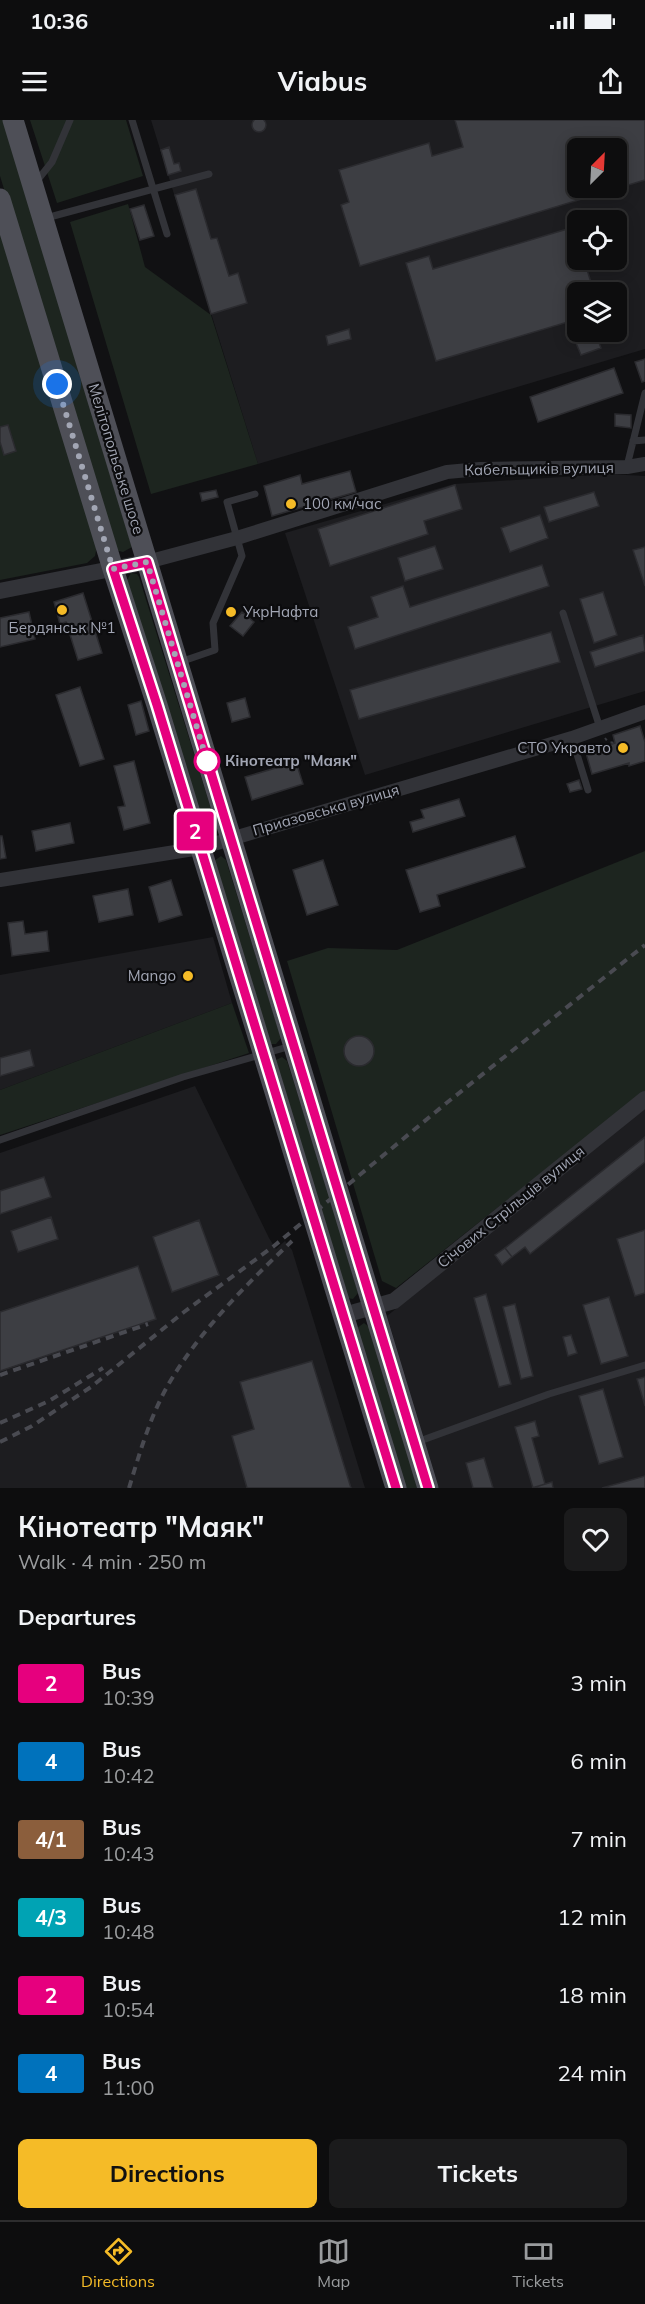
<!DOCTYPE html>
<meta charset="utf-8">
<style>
:root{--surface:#0d0d0e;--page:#1b1b1c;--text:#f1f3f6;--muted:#9a9c9e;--line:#2d2d2e;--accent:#f5bb27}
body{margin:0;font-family:Mulish,sans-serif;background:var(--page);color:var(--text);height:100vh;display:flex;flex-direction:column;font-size:22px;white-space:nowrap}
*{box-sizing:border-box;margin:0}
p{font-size:20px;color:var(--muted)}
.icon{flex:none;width:33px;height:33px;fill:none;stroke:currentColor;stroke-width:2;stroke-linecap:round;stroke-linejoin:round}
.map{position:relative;height:1368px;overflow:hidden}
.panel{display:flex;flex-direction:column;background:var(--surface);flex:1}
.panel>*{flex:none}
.badge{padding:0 12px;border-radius:4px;font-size:21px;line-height:39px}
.needle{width:39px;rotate:24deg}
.fabs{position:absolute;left:567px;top:18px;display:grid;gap:12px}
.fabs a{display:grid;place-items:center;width:60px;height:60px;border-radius:9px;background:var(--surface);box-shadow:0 3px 15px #0003,0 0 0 2px var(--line);font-size:30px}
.you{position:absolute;width:30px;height:30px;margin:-15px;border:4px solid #fff;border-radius:50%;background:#1a73e8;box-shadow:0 0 0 9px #1a73e833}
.map>.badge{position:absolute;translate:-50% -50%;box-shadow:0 0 0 3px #fff}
h2{padding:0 18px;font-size:22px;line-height:54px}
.round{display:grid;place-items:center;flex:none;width:63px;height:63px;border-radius:9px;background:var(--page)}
.headline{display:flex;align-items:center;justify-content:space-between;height:102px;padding:0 18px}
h1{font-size:28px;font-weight:700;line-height:45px}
.button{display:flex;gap:12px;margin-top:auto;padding:12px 18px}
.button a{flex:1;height:69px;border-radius:9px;background:var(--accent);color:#111;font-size:24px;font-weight:700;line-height:69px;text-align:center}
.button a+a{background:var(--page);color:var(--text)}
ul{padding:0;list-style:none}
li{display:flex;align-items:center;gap:18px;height:78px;padding:0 18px}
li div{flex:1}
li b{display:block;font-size:22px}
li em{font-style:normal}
li .badge{min-width:66px;font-weight:700;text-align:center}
.status{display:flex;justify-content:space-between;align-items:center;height:42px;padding:0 30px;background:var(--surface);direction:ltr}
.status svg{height:16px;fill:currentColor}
header{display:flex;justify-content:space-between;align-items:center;height:78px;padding:0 18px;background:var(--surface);font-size:27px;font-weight:700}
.tabs{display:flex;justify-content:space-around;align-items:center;height:84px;border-top:2px solid var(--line);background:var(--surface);font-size:16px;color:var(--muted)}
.tabs a{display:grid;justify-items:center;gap:3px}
.tabs .on{color:var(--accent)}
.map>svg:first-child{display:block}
</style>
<div class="status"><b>10:36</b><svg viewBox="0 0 49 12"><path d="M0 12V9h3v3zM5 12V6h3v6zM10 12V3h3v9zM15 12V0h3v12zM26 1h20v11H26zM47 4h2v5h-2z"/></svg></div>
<header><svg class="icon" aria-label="menu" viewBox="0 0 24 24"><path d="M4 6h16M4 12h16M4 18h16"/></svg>Viabus<svg class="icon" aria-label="share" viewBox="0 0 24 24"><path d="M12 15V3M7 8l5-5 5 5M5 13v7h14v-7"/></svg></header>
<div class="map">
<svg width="645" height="1368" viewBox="0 0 645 1368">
<rect width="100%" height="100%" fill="#111113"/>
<path fill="#1d1d20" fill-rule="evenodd" d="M151 0H645V229L258 344ZM578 28H616V68H578ZM578 100H616V140H578ZM578 172H616V212H578Z
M608 354 645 356V571L365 655 285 413 454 364Z
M213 817 232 883 0 970V855Z
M195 966 269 1118 276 1129 285 1121 292 1130 365 1368H0V1033Z
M645 988V1368H439L387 1196Z"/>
<path fill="#1d251f" d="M0 0H4L132 427 123 432 115 430 0 56Z
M30 0H126L143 56 57 83Z
M128 84 145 147 211 195 258 344 151 374 70 102Z
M0 107 97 426 95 436 87 443 0 460Z
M131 453 137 454 139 457 217 708 212 715 206 714 127 460Z
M645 731V971L396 1168 382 1161 287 841 328 828 397 830Z
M221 736 226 740 281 918 276 924H270L214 741Z
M232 883 249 933 0 1015V970Z
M282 937 287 941 330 1076 358 1173 353 1179 347 1178 276 940Z
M364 1203 369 1207 418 1368H404L357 1208Z"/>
<path fill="#3d3e43" stroke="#2b2b2f" stroke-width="1.5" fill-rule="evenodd" d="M252 5a7 7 0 1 1 14 0a7 7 0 1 1-14 0Z
M455 0H645V60L360 146 341 85 349 82 339 50 429 23 432 36 463 27ZM578 28H616V68H578Z
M169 27 174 44 179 43 181 51 168 55 161 30Z
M196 69 211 119 217 118 229 156 238 153 247 183 211 194 175 75Z
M144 85 154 116 140 120 130 89Z
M574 107 578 119V140H584L594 172H578V199L436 241 406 143 429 136 433 149Z
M349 209 351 219 328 225 326 216Z
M596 215 601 228 581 235 576 223Z
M645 239V261L642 262 635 242Z
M614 248 623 273 538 302 530 277Z
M615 294 631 295V308L615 306Z
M8 305 16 331 4 335 0 322V307Z
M350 351 356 372 272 396 264 366 300 355 302 364Z
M455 365 462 389 424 401 428 414 330 446 318 409Z
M216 370 218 377 202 381 200 373Z
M594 372 599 386 549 402 544 387Z
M540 395 548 418 510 432 501 408Z
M435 426 443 449 405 461 398 438Z
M645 427V466L633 430Z
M542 445 549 466 355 529 348 507 378 497 371 477 403 466 410 487Z
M603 472 617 515 594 523 580 479Z
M83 473 102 533 78 540 66 502 60 504 54 482Z
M29 492 35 519 0 527V498Z
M242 492 254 502 243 516 230 506Z
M551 512 560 542 359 599 350 570Z
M643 515 645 531 595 547 590 532Z
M80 567 104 639 80 646 56 575Z
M245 578 250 597 232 602 227 583Z
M141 581 149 611 136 615 128 585Z
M640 606 645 622V641L629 646V643L592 654 586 633 615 623 613 615Z
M134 641 150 703 124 710 118 687 125 686 114 646Z
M296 642 303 664 252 680 245 657Z
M579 660 582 669 570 672 567 664Z
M459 679 465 696 413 712 410 702 424 698 421 690Z
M70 703 74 723 36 731 32 711Z
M0 716H2L6 738 0 739Z
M515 716 525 747 437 775 440 786 420 792 406 750Z
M323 740 338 785 307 795 293 750Z
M171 760 182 795 159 802 149 767Z
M128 769 133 795 99 802 93 776Z
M23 801 25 814 47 811 49 831 12 836 8 803Z
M344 931a15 15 0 1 1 30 0a15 15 0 1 1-30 0Z
M30 930 34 946 0 956V938Z
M645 1017V1042L530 1134 525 1127 512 1137 505 1128Z
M44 1057 51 1077 0 1094V1071Z
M51 1097 58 1119 18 1132 11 1111Z
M199 1100 219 1155 172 1172 153 1117Z
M645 1110V1173L635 1176 617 1119Z
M505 1128 512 1137 502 1145 495 1135Z
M138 1146 156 1199 0 1251V1192Z
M486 1174 511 1264 499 1267 474 1178Z
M609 1177 628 1236 601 1244 583 1185Z
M515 1184 533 1256 521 1259 503 1187Z
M571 1215 577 1233 568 1236 563 1217Z
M312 1241 351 1368H247L232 1316 254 1309 240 1262Z
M645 1257V1286L637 1259Z
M603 1269 623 1337 599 1344 579 1276Z
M535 1301 539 1316 532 1318 545 1364 533 1368 515 1307Z
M484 1338 493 1368H473L466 1343Z
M645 1356V1368H602Z
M552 1362 553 1368H532Z"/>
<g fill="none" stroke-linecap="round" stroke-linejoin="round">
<path stroke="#383a3f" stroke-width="2" stroke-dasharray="3 4.5" stroke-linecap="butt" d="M605 618 608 622 615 623"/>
<path stroke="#323338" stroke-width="7" d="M132 0 167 114
M36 62 52 42 70 0
M46 98 209 54
M633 321 645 320
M627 346 645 273
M563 493 600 608
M180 542 215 530 213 503 242 436 227 382 255 374
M572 618 588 670
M0 1020 183 957 291 926
M417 1322 549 1274 645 1245"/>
<path stroke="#323338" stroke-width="14" d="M147 442 237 418 447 352 480 349 627 347 645 344
M0 760 200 728 572 618 645 592"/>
<path stroke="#323338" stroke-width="16" d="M0 471 147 442
M344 1195 394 1181 645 979"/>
<path stroke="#4e4f57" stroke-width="21" d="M13 0 428 1368
M0 79 113 449 157 585 396 1368"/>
<path stroke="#494a51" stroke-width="4" stroke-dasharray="8 6" stroke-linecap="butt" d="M0 1255 148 1204
M0 1303 49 1281 103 1248
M0 1322 32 1306 91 1267 184 1192 274 1126 444 985 645 825
M129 1368C140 1332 151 1293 171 1260 203 1207 248 1163 292 1121"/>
</g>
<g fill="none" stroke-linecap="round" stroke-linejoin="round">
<defs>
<path id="line" d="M396 1368 157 585 113 449 147 442 428 1368"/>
</defs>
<use href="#line" stroke="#fff" stroke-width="14"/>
<use href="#line" stroke="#e6007e" stroke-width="9"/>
<path stroke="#a2a6b4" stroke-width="6" stroke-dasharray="0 10.8" d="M57 264 113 449 147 442 207 641"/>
</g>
<g fill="#f5bb27" stroke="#0c0c0e" stroke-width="2">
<circle cx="291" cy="384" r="6"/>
<circle cx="62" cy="490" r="6"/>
<circle cx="231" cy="492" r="6"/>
<circle cx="623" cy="628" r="6"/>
<circle cx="188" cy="856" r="6"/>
</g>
<circle fill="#fff" stroke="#e6007e" stroke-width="3" cx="207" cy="641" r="12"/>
<g text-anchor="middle" stroke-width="4.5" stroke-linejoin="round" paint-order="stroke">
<g font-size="15" fill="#a2a6b4" stroke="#0c0c0e">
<text transform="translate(116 339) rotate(73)" y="5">Мелітопольське шосе</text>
<text transform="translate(539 349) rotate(-1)" y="5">Кабельщиків вулиця</text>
<text transform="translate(326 690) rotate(-16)" y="5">Приазовська вулиця</text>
<text transform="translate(511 1087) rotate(-39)" y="5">Січових Стрільців вулиця</text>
</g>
<g font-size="15" fill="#a2a6b4" stroke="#0c0c0e" text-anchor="start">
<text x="303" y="389">100 км/час</text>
<text x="243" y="497">УкрНафта</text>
<text x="62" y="513" text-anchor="middle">Бердянськ №1</text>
<text x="611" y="633" text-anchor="end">СТО Укравто</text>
<text x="176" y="861" text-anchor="end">Mango</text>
</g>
<g font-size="15" font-weight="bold" fill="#a2a6b4" stroke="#0c0c0e" text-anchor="start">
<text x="225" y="646">Кінотеатр "Маяк"</text>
</g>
</g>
</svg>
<div class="fabs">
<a><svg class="needle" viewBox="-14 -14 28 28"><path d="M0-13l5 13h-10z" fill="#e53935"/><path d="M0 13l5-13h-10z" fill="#9a9c9e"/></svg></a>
<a><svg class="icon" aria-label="locate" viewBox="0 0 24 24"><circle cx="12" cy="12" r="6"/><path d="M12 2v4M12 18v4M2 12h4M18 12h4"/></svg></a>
<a><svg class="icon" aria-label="layers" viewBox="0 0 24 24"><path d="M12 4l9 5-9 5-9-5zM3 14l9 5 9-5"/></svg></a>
</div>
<div class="you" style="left:57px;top:264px"></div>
<b class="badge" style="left:195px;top:711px;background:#e6007e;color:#fff">2</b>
</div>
<section class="panel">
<div class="headline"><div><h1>Кінотеатр &quot;Маяк&quot;</h1><p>Walk · 4 min · 250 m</p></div><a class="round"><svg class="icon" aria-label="heart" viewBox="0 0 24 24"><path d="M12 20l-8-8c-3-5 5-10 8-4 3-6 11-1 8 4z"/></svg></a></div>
<h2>Departures</h2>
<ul>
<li><span class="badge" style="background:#e6007e;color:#fff">2</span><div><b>Bus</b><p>10:39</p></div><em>3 min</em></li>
<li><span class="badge" style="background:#0072bc;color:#fff">4</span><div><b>Bus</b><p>10:42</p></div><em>6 min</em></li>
<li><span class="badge" style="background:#8b5e3c;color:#fff">4/1</span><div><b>Bus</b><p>10:43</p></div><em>7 min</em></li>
<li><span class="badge" style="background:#00a3b4;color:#fff">4/3</span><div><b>Bus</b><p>10:48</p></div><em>12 min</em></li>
<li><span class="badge" style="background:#e6007e;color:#fff">2</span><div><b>Bus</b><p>10:54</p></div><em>18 min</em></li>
<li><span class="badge" style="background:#0072bc;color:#fff">4</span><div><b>Bus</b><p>11:00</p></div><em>24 min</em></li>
</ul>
<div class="button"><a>Directions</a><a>Tickets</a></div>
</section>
<nav class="tabs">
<a class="on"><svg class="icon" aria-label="directions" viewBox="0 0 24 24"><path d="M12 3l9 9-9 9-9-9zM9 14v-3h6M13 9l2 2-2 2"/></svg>Directions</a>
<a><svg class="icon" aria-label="map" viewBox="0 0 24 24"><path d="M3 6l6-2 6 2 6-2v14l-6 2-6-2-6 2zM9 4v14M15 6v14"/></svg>Map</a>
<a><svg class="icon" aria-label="tickets" viewBox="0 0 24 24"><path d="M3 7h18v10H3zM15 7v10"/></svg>Tickets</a>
</nav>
